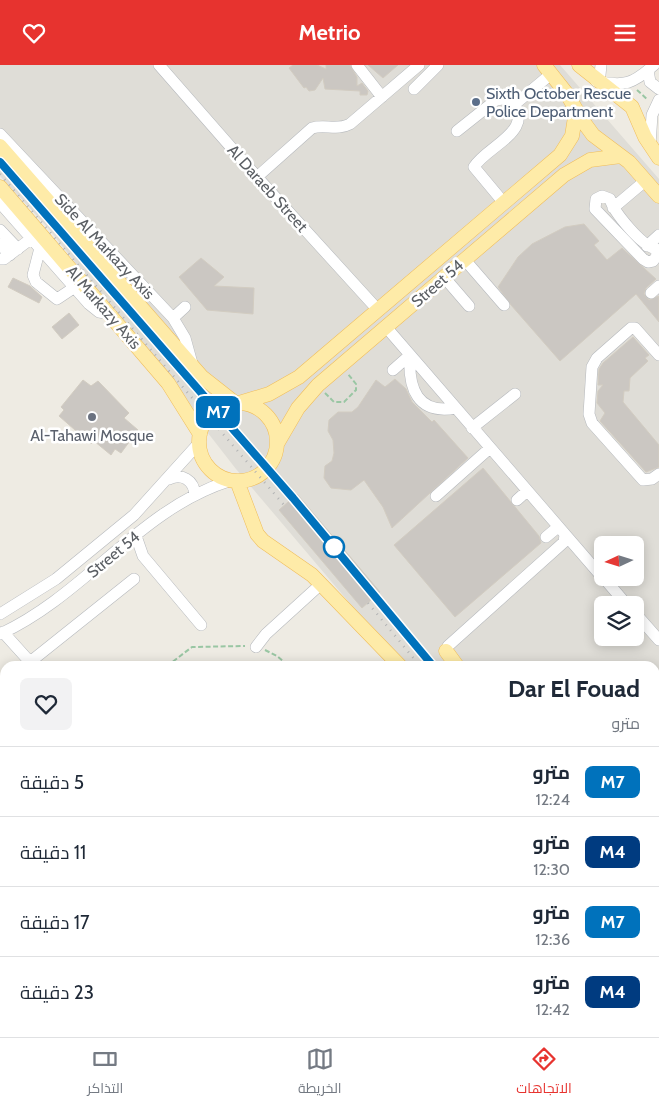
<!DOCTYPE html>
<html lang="ar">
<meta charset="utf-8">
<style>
:root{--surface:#fff;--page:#f2f2f3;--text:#1f2937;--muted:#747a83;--line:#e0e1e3;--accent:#e7332f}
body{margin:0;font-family:Cabin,Cairo,sans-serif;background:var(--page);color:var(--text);direction:rtl;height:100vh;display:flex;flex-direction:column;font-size:19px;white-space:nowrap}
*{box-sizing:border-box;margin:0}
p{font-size:16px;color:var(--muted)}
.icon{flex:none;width:28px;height:28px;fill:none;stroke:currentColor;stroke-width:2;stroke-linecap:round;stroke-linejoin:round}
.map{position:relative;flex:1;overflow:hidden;direction:ltr}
.drawer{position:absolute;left:0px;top:596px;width:660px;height:376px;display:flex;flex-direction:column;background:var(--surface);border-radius:15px 15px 0 0;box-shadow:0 2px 12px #0003;direction:rtl}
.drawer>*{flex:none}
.badge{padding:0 10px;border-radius:8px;font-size:18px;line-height:32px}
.needle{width:32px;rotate:266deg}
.tools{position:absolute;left:594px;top:471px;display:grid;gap:10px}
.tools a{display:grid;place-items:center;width:50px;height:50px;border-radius:8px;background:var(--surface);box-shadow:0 2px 12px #0003;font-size:25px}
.map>.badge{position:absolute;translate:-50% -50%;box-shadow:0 0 0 2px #fff}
.round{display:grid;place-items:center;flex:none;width:52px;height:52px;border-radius:8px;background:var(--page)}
.overview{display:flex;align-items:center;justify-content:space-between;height:85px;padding:0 20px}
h1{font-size:24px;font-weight:700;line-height:38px}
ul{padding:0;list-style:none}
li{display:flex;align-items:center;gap:15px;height:70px;padding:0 20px;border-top:1px solid var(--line)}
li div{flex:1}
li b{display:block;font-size:19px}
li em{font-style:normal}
li .badge{min-width:55px;font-weight:700;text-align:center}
header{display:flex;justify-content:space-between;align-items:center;height:65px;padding:0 20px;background:var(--accent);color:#fff;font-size:22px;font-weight:700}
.dock{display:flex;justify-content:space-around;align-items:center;height:70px;border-top:1px solid var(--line);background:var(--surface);font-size:14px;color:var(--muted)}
.dock a{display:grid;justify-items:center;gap:2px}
.dock .selected{color:var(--accent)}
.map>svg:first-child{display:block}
</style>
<header><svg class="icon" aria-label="menu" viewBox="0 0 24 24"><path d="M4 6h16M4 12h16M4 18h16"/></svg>Metrio<svg class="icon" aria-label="heart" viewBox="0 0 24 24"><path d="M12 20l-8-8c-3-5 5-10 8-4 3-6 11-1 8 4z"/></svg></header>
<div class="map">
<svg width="659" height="972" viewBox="0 0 659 972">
<rect width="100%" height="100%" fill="#eeebe3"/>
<path fill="#dfddd7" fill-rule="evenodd" d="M0 0H560L659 114V972H649L648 968H655V601H403L236 404 49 164 0 111ZM602 480H635V512H602ZM602 540H635V572H602Z"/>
<path fill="#cbc7c2" stroke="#d2ccc1" d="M293 0H317L326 4V0H350L357 12V21L362 18 368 26 367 30H360V26L325 24 323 13 315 25 309 26 306 22 304 23 289 3Z
M368 0H398L383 13Z
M584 159 599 176 594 180 607 195 622 183 656 214 646 223 644 229 649 235 659 231V257L636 229 560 296 511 240 498 222 518 192 532 179 565 162Z
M201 193 224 212 214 221 254 223 253 249 207 245 179 212Z
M13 213 30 221 42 232 39 238 8 222Z
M69 248 79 260 62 274 52 262Z
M633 272 649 290 645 293 648 296 630 313 629 326H624L623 337 659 380V402L646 407 600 356 605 348 597 338 598 326 603 320H598L599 304 603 298Z
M395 314 406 324 412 337 432 357 434 355 468 393 392 463 383 442 364 415 351 425 331 423 324 413 325 401 332 396 334 388 333 375 328 366 329 355 338 347H352L358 342 376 315 385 322Z
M83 315 91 321 98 316 129 348 124 353 138 365 121 388 115 384 111 390 94 376 91 379 59 351 64 345 61 342Z
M483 403 539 471 541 478 455 552 394 480Z
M297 429 380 527 362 543 279 445Z"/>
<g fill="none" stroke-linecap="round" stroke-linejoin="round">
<defs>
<path id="minor" d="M159 0 257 112 378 245
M357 0 382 32
M601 0 600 10 596 16C624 22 633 19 654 0
M648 5 650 17 659 24
M414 24 438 0
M515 39 551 9
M457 66 496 35 509 33C540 65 486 81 474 102L504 138
M0 69 173 253 185 273 193 302
M650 80 652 50 659 35
M257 112 312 63C325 59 337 66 350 59L419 0
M602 131 610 134C614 148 642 181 656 184L657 191 653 196 648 197 643 194 595 144 596 134Z
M0 138 89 239 99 247 111 249
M613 143 645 116
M0 165 18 184
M0 179 10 190
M41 179 33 210 36 217 57 234 81 218
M647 181 659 170
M0 194H4L36 170
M465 195 504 240
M444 212 469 241
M651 228 659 221
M173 253 185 242
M386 262 602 512
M410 290C408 323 417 350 456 343
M659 290 635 263H631L597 293 592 302 589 349 592 358 643 415 652 414 659 409
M393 305 410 290
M472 363 515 329
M169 414C182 408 194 415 195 430
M436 431 490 383
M517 435 527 426
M136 471 143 491 201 560
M546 472 558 462
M603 512 627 540
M635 548 659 575
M0 549 56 514 134 450 199 378
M3 567 30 597 134 514
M0 569C85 530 140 444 229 416
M256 582 266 569 321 519
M446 586 448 581 564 477 565 470
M0 641 5 648
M655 805 659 803
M0 839 5 834
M655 866 659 876
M625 968 627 972
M91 972 95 968 105 972
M331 972 336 968"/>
<path id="major" d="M544 0 567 29 582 55 593 70 629 97 659 131
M579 0 632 42 645 72 659 93
M0 81 202 312 235 338
M0 122 168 318 200 369
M199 377a39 39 0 1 1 78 0a39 39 0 1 1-78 0Z
M239 338 269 329 299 312 560 90 572 71 576 46
M277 379 298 343 318 320 564 110 590 95 621 91
M237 416 257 469 263 476 312 510 400 601
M446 586 457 601
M655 930 659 941
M637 968 639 972"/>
</defs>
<use href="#minor" stroke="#b6b9bd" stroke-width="12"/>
<use href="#major" stroke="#f0bd5a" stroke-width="15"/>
<path stroke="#99c6a3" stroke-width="2" stroke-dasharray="5 2.5" stroke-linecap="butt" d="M637 25 648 35
M325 328 334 337H344L356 325V319L348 309
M265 585 277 591 289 601
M167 601 192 582 245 581
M0 888 5 883
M0 911 5 916
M234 968 238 972
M274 968 278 972
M385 968 389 972
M28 972 34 968
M164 972 170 968
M198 972 200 968
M259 972 265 968"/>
<use href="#minor" stroke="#fff" stroke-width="11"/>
<use href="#major" stroke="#feeba8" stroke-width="14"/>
<path stroke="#b2b3b4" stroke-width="2.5" stroke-dasharray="1 6" stroke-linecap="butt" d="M0 97 293 433
M0 109 284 440
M376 531 433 601
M368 538 420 601
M641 968 642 972
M651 968 653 972"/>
</g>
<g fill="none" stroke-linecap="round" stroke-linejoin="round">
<defs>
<path id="line" d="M0 97 293 433 433 601"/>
</defs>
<use href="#line" stroke="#fff" stroke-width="11"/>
<use href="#line" stroke="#0072bc" stroke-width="8"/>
</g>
<circle fill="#5c6f8a" stroke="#fff" stroke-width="2" cx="476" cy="37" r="5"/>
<circle fill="#6b7280" stroke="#fff" stroke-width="2" cx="92" cy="352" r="5"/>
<circle fill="#fff" stroke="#0072bc" stroke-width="2.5" cx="334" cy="482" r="10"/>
<g text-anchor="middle" stroke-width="5" stroke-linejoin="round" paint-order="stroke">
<g font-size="16" fill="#4e5e75" stroke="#fff" text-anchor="start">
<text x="486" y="34">Sixth October Rescue<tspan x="486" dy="18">Police Department</tspan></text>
</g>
<g font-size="16" fill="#5b5f64" stroke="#fff">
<text transform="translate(268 123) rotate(48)" y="6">Al Daraeb Street</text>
<text transform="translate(105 181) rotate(47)" y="6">Side Al Markazy Axis</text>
<text transform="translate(437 218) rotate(-41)" y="6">Street 54</text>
<text transform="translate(104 242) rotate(49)" y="6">Al Markazy Axis</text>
<text transform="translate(113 489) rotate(-40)" y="6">Street 54</text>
</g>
<g font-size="16" fill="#5b616d" stroke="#fff">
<text x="92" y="376">Al-Tahawi Mosque</text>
</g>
</g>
</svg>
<div class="tools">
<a><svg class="needle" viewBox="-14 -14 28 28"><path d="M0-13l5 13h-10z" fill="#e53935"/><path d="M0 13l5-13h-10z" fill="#747a83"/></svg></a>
<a><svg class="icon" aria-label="layers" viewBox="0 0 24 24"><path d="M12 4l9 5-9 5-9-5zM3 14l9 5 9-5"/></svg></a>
</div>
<b class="badge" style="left:218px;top:347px;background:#0072bc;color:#fff">M7</b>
<section class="drawer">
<div class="overview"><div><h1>Dar El Fouad</h1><p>مترو</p></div><a class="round"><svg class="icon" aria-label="heart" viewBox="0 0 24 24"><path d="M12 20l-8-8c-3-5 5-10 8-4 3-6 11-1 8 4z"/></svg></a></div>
<ul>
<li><span class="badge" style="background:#0072bc;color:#fff">M7</span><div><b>مترو</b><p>12:24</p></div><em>5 دقيقة</em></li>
<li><span class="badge" style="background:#003b80;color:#fff">M4</span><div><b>مترو</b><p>12:30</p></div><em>11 دقيقة</em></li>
<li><span class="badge" style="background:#0072bc;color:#fff">M7</span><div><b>مترو</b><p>12:36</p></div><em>17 دقيقة</em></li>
<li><span class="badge" style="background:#003b80;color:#fff">M4</span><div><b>مترو</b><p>12:42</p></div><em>23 دقيقة</em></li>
</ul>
</section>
</div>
<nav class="dock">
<a class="selected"><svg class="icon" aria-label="directions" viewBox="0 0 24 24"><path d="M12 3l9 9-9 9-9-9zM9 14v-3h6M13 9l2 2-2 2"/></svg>الاتجاهات</a>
<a><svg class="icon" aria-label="map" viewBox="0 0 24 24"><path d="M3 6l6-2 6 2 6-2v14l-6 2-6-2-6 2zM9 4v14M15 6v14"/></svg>الخريطة</a>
<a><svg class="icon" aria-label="tickets" viewBox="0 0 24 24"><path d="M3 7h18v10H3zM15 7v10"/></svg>التذاكر</a>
</nav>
